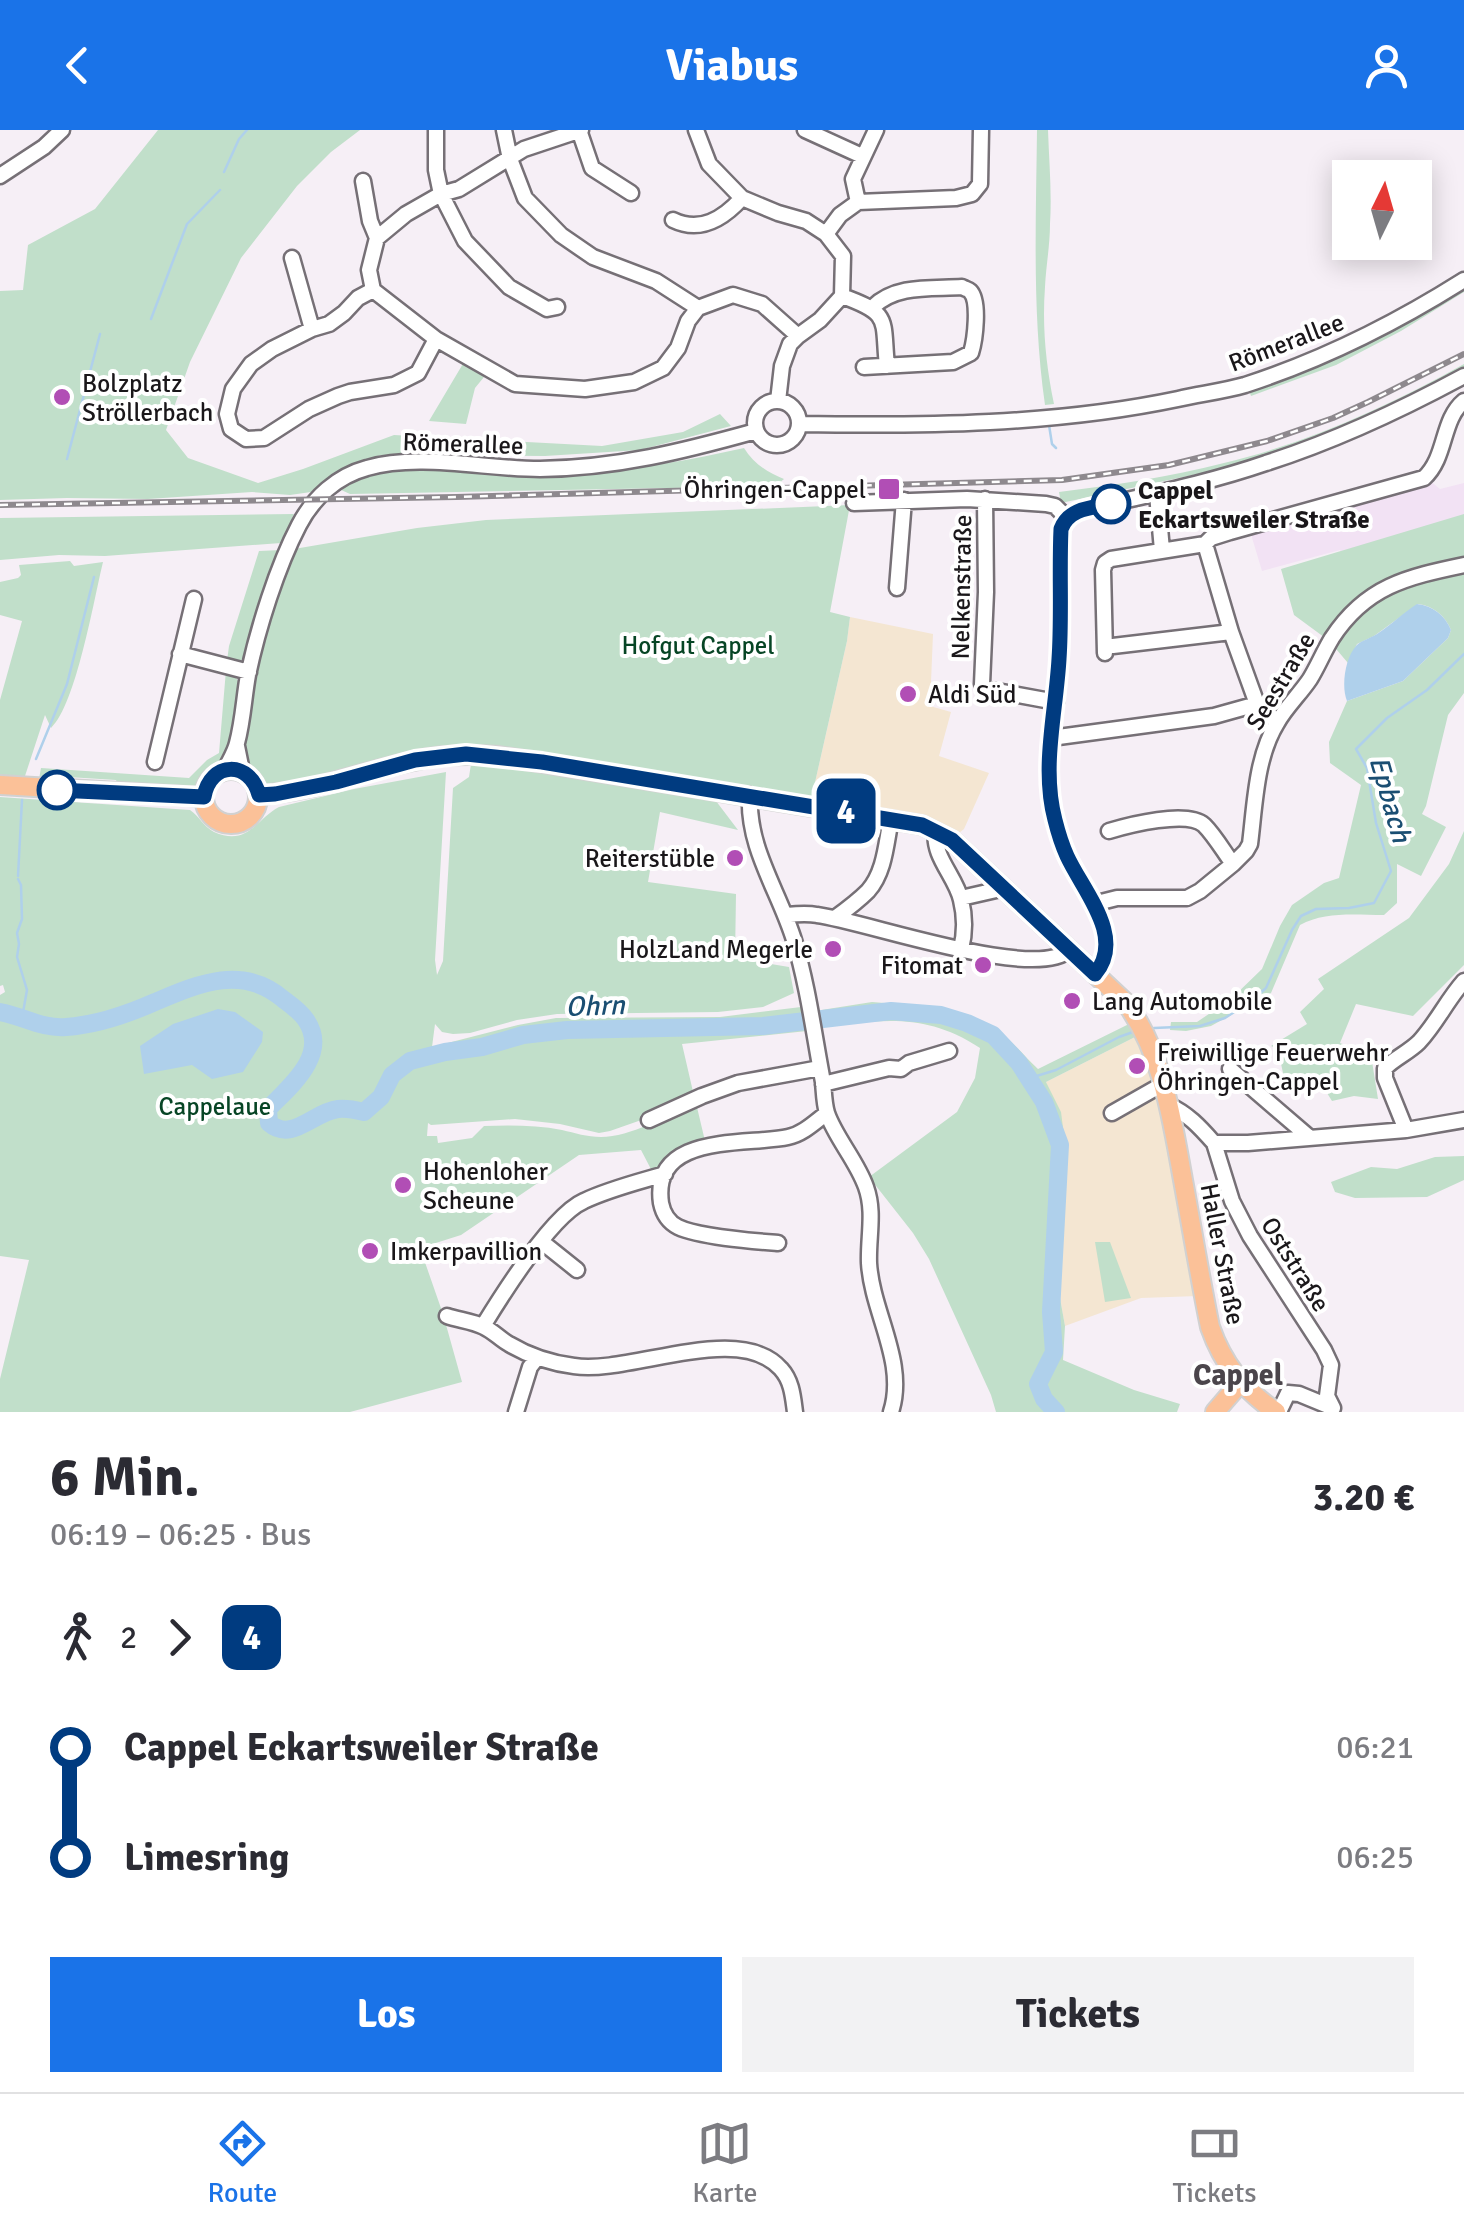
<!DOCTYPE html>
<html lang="de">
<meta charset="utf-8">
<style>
:root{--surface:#fff;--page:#f2f2f3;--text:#2b2b33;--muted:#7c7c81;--line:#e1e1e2;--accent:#1a73e8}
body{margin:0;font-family:Signika,sans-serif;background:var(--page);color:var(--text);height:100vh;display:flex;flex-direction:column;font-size:38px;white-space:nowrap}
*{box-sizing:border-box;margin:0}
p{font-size:32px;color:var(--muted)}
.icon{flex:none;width:55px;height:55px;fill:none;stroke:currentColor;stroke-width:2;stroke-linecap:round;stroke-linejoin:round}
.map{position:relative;height:1282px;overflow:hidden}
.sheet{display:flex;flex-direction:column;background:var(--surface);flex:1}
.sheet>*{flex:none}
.badge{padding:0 20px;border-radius:15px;font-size:35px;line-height:65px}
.needle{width:65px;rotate:5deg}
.fabs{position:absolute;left:1332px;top:30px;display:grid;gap:20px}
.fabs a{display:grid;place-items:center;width:100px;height:100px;border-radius:0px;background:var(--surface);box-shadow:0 5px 25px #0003;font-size:50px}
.map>.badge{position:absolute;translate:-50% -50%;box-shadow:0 0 0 5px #fff}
.legs{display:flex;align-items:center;gap:15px;height:110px;padding:0 50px;font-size:32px}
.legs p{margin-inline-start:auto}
.head{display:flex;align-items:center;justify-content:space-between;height:170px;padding:0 50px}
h1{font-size:55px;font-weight:700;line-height:75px}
.primary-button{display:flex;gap:20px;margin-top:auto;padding:20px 50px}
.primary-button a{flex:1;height:115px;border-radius:0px;background:var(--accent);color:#fff;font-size:40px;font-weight:700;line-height:115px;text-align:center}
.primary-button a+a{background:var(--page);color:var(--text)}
ul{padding:0 50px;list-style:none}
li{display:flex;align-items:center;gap:35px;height:110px;font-size:38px}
li i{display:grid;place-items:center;width:15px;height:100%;margin:0 12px;background:currentColor}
li i::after{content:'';width:25px;height:25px;margin:-12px;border:8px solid;border-radius:50%;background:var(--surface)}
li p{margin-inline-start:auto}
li:first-child i{background:linear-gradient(#0000 50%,currentColor 0)}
li:last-child i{background:linear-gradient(currentColor 50%,#0000 0)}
header{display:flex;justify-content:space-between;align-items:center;height:130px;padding:0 50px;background:var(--accent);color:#fff;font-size:45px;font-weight:700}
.menu{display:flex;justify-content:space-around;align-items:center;height:140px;border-top:2px solid var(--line);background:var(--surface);font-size:28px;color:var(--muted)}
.menu a{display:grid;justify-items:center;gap:5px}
.menu .active{color:var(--accent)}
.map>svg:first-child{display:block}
</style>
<header><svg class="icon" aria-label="back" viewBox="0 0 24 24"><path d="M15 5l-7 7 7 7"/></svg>Viabus<svg class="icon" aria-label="person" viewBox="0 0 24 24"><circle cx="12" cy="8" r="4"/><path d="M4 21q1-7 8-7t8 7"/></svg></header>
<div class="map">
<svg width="1464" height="1282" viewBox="0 0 1464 1282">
<rect width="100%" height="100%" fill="#f6eff6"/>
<path fill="#f4e6d2" d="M850 487 933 504 930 576 951 582 939 626 989 643 964 699 954 707 811 670 847 511Z
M1139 905 1161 963 1198 1166 1141 1168 1065 1196 1060 1168 1066 1021 1046 952Z"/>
<path fill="#f2e2f4" d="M1429 350 1440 359 1464 353V432L1354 464 1340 420 1262 441 1250 401Z"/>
<path fill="#c1dfca" d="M158 0H360L331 22 297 56 241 128 190 232 166 300 188 328 258 353 303 339 394 305 602 316 683 302 720 284 731 296 640 320 545 326 381 325 339 340 311 362 290 365 252 362 148 369 67 368 0 370V161L23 160 28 115 95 79Z
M1037 0H1048C1049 31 1052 63 1050 94 1050 115 1046 136 1045 157 1042 197 1046 235 1054 274L1045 275C1032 184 1036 92 1037 0Z
M1464 156V162L1401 201 1336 235 1251 266 1248 257Z
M464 232 484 247 475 258 466 294 429 291Z
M1464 234V241L1383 281 1307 313 1249 333 1061 373 1059 362C1115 355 1169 347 1224 333 1308 313 1389 276 1464 234Z
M744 318C753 333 768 343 784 349L776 356 350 364 339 359C387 333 423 339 475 343 510 345 548 346 583 343 638 339 691 330 744 318Z
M850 375 830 482 850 487 847 511 811 670 469 619 275 657C264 654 256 651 249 642 226 612 281 455 294 419L417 398 486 390Z
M294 384 281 413 105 426 59 425 0 430V388Z
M1464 384V433L1399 450 1328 510 1294 485 1281 439Z
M282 420 244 528 238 532 227 531 229 516 259 421Z
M70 431 74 436 103 432C94 469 76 575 51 598L45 585 24 649 0 648V570L22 491 0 485V452L18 448 21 445 19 435Z
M1464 438V563L1448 585 1426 676 1422 684 1446 697 1421 746 1397 734V773L1384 785C1356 785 1325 781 1300 795L1271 863 1211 896 1186 901 1170 900 1171 892H1197L1231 869 1262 839 1280 796 1292 775 1324 753 1339 748 1361 655 1330 633 1329 612 1347 571 1403 551 1448 508 1451 500C1445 485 1433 476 1418 474L1374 506 1357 514 1348 533 1331 513 1384 460Z
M226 540 234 544 238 551C237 581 231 609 222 637 213 642 206 652 197 656 180 664 136 655 117 653L116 650 68 647 49 651 39 649 41 638 189 648 207 630 219 623Z
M471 634 507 637 716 671 738 700 660 682 648 752 736 764 735 828 789 837 794 863 763 877 718 882 557 884 517 890 470 903 453 904 442 902 435 894 432 917 518 895 556 888 720 887 801 877 807 901 682 914 694 966 647 988 610 1001 599 1003 560 994 515 989 431 995 428 993 427 1006H437L438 1013 472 1008 484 996C510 995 537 995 562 1000 575 1003 587 1007 601 1007 630 1007 669 985 696 973L705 1011 677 1024 653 1043 641 1020 579 1025 461 1105 420 1118 443 1184 462 1252 350 1282H0V1249L29 1130 0 1126V865L5 862 3 855 0 856V667L190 680C199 686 204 697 214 702 248 717 256 689 279 677L354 659 446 642 435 830 437 845 443 831 453 658 469 647Z
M1464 701V835L1413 886 1356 874 1340 913 1371 925 1378 969 1354 966 1332 971 1322 955 1308 960 1284 948 1278 919 1271 916 1307 894 1300 882 1324 859 1318 849 1409 788 1449 734Z
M872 872C914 875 960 877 997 900 1012 910 1025 927 1038 939L1133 892 1139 905 1046 952 1061 982 1066 1021 1060 1168 1065 1196 1063 1230 1134 1260 1180 1274 1177 1282H996L991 1265 929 1129 913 1103 869 1047 957 982 975 948 980 918C923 881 881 891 818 897L815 881Z
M1464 1026V1050L1427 1067 1355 1068 1335 1062 1331 1052 1371 1037 1397 1039 1435 1027Z
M1095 1112H1110L1131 1168 1105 1172Z"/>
<path fill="#afd0eb" d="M1417 474C1433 476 1445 485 1451 500L1448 508 1403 551 1347 571C1341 557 1345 528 1356 516 1360 511 1371 508 1377 504 1391 495 1403 483 1417 474Z
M218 879 235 882 263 902 262 912 243 942 212 949 192 935 144 944 140 916 173 894Z"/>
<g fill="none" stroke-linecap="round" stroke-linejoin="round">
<path stroke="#afd0eb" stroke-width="2.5" d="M224 42 239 9 247 0
M151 189 187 94 220 60
M1049 295 1052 314 1056 318
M67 329 100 204
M36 629 67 554 94 447
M18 746 22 670
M18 749 21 755 22 789 17 803 19 814 17 827 27 860 22 888
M1154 898 1200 896 1225 888 1251 871 1266 858 1292 800 1301 786 1316 779 1349 778 1374 773 1391 741 1376 693 1367 638 1356 619 1387 588 1427 560 1464 524
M1030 948 1056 940 1119 907 1133 902"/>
<path stroke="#afd0eb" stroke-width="18" d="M0 882C23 886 42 899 66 897 96 895 128 884 155 872 198 854 242 834 283 869 291 875 300 881 306 890 330 925 289 957 268 979L269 993C292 1013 313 982 338 979 347 978 356 980 364 982L381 967 392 945 410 931 445 922 482 917 523 905 567 900 763 896 891 881 941 885 967 893 993 905 1019 933 1044 972 1060 1015 1051 1182 1054 1222 1038 1254 1044 1269 1056 1282"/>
<defs>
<path id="minor" d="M436 0V40L441 64 465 111 509 157 547 179 557 177
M504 0 510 29 525 68 561 105 593 127 656 151 698 178
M579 0 592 38 631 63
M581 0 524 19 459 59 441 64 406 84 377 108 369 140 373 160 436 209 515 254 585 259 634 252 663 238 678 218 688 191 698 178 733 165 762 174 798 206
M696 0 709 34 742 68 778 83 806 91 826 104 843 126 842 166 820 190 798 206 790 214 782 236 778 271
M805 0 862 26
M0 46 44 17 62 0
M363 51 370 91 377 108
M858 72 853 49 876 0
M673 90C700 103 723 89 742 68
M826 104 840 85 858 72 956 68 972 64 980 54 981 0
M292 128 312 199
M373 160 358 168 344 183 329 194 312 199 272 219 251 234 233 259 227 284 231 299 246 309 264 308 309 279 338 266 350 262 394 255 418 243 436 209
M842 166C892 184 882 189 887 236
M864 237 953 232 971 223C975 210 980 171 970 161 968 159 965 159 962 157 932 159 896 154 873 177
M755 293a22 22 0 1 1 44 0a22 22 0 1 1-44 0Z
M800 294C926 296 1054 295 1178 269 1200 264 1224 261 1245 255 1322 230 1396 193 1464 150
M1157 364 1162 420
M985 369 986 462 982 554 986 559 1056 572
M854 373 967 369 1046 374 1055 376 1066 387
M1205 414 1231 502 1257 574 1277 592
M897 458 904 370
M1106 514 1113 516 1231 502
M1105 523 1103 440 1105 433 1111 429 1205 414 1211 408 1230 402 1424 348C1447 327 1441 290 1464 271
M180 524 249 542
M1051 608 1214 586 1257 574
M237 616 242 641
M155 632 194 469
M225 640C229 631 235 622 237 613 243 591 244 567 248 545 258 498 277 437 299 395 313 368 337 346 367 338 418 323 486 339 540 339 617 338 684 321 756 301
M750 665C747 718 779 761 794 810 808 856 814 905 823 952 824 962 824 973 827 983 835 1007 857 1031 866 1057 875 1082 868 1107 869 1133 872 1183 907 1232 891 1282
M1109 701C1129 695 1187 680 1204 695 1215 706 1224 722 1233 734
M936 702C932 726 956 747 961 770 965 786 965 803 961 819
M961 768 1005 758
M1093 774 1117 768H1187L1200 761 1233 734 1246 721 1250 714C1255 674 1256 627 1277 593 1286 577 1300 564 1310 549 1318 536 1324 521 1332 508 1366 456 1407 447 1464 435
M786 785C797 784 807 783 817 785 865 791 1035 852 1069 820
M835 788C846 780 858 771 868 761 885 742 886 713 891 689
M1095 844C1125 807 1084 762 1068 727 1063 716 1058 703 1055 691 1040 635 1058 574 1060 516 1061 491 1060 465 1060 440 1060 426 1058 408 1063 394 1066 386 1071 383 1079 381 1142 366 1205 354 1266 333 1335 311 1401 280 1464 246
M1230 939 1309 1007
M823 954 889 938 901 939 909 933 949 921
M1168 975C1187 983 1200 997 1214 1013H1248L1406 1000 1464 990
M1112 983 1163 954
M649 990 702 966 738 953 820 938
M1406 1000 1385 948V938C1395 928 1409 922 1419 912 1436 894 1447 870 1464 851
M1214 1013 1232 1071 1250 1106 1324 1220 1331 1235 1327 1266 1333 1278
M542 1112 577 1140
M778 1113C753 1111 699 1107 678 1097 668 1092 663 1083 661 1073 651 1002 747 1016 788 1007 803 1004 815 992 827 983
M447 1186C458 1190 473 1191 484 1197 493 1201 500 1209 509 1214 529 1226 550 1233 574 1236 629 1245 739 1191 781 1239 792 1251 793 1267 795 1282
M483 1196C502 1165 552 1085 584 1071 609 1059 638 1052 665 1044
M516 1282 530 1237 537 1228
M1279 1282 1288 1263 1299 1264 1333 1278"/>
<path id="major" d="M204 667a27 27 0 1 1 54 0a27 27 0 1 1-54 0Z
M0 655 204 667
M259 665C312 662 361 642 413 631 441 624 471 624 499 626L922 695 952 710 1126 873C1163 923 1172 990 1183 1050 1192 1099 1200 1148 1210 1197 1223 1234 1243 1259 1276 1282
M1215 1282 1240 1253"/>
</defs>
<use href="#minor" stroke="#767076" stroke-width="19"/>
<use href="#major" stroke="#d1d1d1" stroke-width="22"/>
<use href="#minor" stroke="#fff" stroke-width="14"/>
<use href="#major" stroke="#fbc198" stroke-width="18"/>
<defs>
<path id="rail" d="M0 375 456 367 1062 350 1169 335 1267 311 1333 288 1368 272 1464 224"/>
</defs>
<use href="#rail" stroke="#8e898e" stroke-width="6"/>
<use href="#rail" stroke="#fff" stroke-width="2.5" stroke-dasharray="8" stroke-linecap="butt"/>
</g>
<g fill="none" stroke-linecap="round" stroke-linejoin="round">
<defs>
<path id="line-1" d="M57 660 204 667C210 631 250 630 259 665L275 664 336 652 415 630 466 624 542 632 922 695 952 710 1095 844C1126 807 1083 761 1067 726 1062 715 1058 702 1055 690 1041 638 1056 582 1059 529 1062 486 1059 442 1061 399 1069 378 1091 378 1111 374"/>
</defs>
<use href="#line-1" stroke="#fff" stroke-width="22"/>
<use href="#line-1" stroke="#003b80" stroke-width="15"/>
</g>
<g fill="#b14eb5" stroke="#fff" stroke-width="4">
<circle cx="62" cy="267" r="10"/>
<rect x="877" y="347" width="24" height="24" rx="5"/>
<circle cx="908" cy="564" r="10"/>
<circle cx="735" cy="728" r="10"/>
<circle cx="833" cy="819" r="10"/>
<circle cx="983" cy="835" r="10"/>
<circle cx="1072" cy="871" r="10"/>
<circle cx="1137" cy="936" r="10"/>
<circle cx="403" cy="1055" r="10"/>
<circle cx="370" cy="1121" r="10"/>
</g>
<g fill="#fff" stroke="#003b80" stroke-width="5">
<circle cx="1111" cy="374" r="18"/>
<circle cx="57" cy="660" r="18"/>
</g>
<g text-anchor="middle" stroke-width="8" stroke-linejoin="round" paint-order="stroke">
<g font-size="25" fill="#1a171a" stroke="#fff">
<text transform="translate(1286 212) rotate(-21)" y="9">Römerallee</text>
<text transform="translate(463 313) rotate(2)" y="9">Römerallee</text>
<text transform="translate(961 457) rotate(-89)" y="9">Nelkenstraße</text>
<text transform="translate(1280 551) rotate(-59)" y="9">Seestraße</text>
<text transform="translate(1223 1124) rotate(79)" y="9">Haller Straße</text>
<text transform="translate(1296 1134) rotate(58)" y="9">Oststraße</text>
</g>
<g font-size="25" fill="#1a171a" stroke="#fff" text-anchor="start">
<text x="82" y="262">Bolzplatz<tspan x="82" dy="29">Ströllerbach</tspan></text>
<text x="866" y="368" text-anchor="end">Öhringen-Cappel</text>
<text x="928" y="573">Aldi Süd</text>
<text x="715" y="737" text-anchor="end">Reiterstüble</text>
<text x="813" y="828" text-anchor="end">HolzLand Megerle</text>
<text x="963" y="844" text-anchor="end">Fitomat</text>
<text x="1092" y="880">Lang Automobile</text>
<text x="1157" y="931">Freiwillige Feuerwehr<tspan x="1157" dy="29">Öhringen-Cappel</tspan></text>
<text x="423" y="1050">Hohenloher<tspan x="423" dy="29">Scheune</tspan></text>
<text x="390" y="1130">Imkerpavillion</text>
</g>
<g font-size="25" font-weight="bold" fill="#1a171a" stroke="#fff" text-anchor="start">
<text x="1138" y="369">Cappel<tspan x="1138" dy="29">Eckartsweiler Straße</tspan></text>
</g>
<g font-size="25" fill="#074525" stroke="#fff">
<text x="698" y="524">Hofgut Cappel</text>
<text x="215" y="985">Cappelaue</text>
</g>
<g font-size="28" font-style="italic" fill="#1a4e72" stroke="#fff">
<text transform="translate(1391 669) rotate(74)" y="10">Epbach</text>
<text transform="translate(595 875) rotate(-2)" y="10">Ohrn</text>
</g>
<g font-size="30" font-weight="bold" fill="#4b454b" stroke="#fff">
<text x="1238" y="1255">Cappel</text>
</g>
</g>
</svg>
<div class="fabs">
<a><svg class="needle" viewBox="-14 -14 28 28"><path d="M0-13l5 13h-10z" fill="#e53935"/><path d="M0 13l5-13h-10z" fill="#7c7c81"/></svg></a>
</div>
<b class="badge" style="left:846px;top:681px;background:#003b80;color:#fff">4</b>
</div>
<section class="sheet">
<div class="head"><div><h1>6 Min.</h1><p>06:19 – 06:25 · Bus</p></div><b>3.20 €</b></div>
<div class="legs"><svg class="icon" aria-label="walk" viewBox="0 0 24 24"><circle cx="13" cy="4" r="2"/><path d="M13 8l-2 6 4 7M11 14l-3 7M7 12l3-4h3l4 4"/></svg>2<svg class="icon" aria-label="forward" viewBox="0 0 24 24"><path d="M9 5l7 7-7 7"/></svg><b class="badge" style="background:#003b80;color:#fff">4</b></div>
<ul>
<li><i style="color:#003b80"></i><b>Cappel Eckartsweiler Straße</b><p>06:21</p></li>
<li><i style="color:#003b80"></i><b>Limesring</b><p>06:25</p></li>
</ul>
<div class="primary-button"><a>Los</a><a>Tickets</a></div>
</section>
<nav class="menu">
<a class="active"><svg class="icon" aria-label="directions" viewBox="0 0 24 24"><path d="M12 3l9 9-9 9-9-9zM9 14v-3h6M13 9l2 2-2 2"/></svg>Route</a>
<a><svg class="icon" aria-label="map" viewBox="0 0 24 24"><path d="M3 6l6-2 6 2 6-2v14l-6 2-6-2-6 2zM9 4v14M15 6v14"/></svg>Karte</a>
<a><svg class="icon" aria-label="tickets" viewBox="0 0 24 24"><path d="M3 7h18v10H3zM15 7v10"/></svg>Tickets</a>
</nav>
